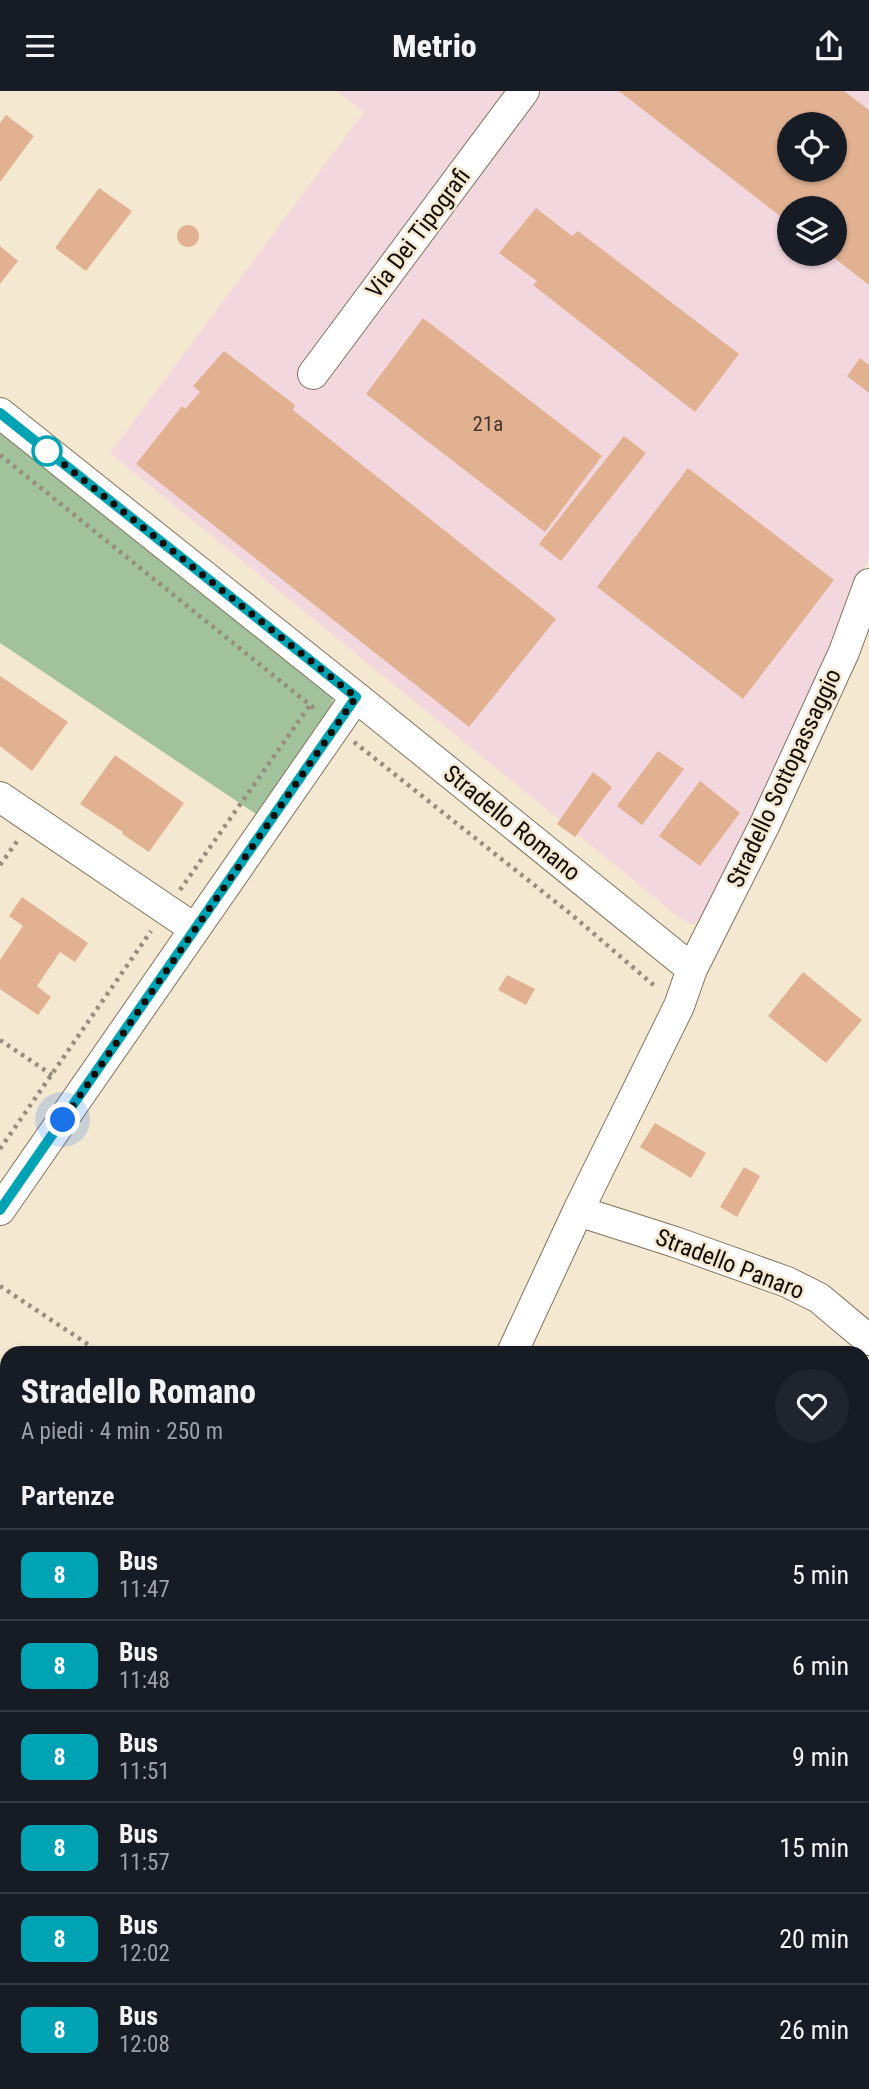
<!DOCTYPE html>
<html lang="it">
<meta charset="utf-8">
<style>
:root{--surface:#171b24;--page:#20242c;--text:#f1f3f6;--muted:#9ea1a6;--line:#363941}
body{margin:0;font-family:"Roboto Condensed",sans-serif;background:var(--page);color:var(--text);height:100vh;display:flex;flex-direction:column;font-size:26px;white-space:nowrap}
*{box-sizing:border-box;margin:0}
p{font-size:23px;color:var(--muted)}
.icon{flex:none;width:38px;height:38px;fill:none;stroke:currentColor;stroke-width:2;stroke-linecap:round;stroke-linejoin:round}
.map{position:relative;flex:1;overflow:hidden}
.panel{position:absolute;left:0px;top:1255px;width:870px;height:744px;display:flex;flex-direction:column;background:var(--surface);border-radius:21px 21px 0 0;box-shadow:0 2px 5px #0004}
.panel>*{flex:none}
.badge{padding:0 14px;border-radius:10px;font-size:24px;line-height:46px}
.controls{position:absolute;left:777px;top:21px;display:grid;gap:14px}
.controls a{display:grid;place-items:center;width:70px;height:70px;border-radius:50%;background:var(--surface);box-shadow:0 2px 5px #0004;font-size:35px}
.you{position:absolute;width:35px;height:35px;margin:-18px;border:5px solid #fff;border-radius:50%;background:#1a73e8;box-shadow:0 0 0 10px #1a73e833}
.map>.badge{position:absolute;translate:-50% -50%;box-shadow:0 0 0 4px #fff}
h2{padding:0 21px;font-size:26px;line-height:63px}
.round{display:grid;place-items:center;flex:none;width:74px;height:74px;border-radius:37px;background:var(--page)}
.head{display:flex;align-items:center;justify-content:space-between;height:119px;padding:0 21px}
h1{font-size:33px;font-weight:800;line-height:52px}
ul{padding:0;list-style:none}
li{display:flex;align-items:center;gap:21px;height:91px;padding:0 21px;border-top:2px solid var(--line)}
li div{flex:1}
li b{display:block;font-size:26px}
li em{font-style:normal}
li .badge{min-width:77px;font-weight:700;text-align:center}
header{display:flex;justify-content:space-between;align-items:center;height:91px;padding:0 21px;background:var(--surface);font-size:32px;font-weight:800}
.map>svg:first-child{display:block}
</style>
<header><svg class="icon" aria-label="menu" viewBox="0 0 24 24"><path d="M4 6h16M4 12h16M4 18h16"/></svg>Metrio<svg class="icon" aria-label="share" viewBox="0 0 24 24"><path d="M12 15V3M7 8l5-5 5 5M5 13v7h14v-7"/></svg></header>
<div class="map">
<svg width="869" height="1998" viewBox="0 0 869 1998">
<rect width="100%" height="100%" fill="#f5e8d1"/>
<path fill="#f2d8de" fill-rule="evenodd" d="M336 0H869V467L768 695 704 823 693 834 681 828 110 362 364 21ZM789 33H835V79H789ZM789 117H835V163H789Z"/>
<path fill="#a1c29b" d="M0 342 329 601 333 610 331 619 256 723 0 552Z"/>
<path fill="#e2b192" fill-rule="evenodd" d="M619 0H844L869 19V194L829 163H835V117H789V132ZM789 33H835V79H789Z
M6 24 34 45 0 91V32Z
M99 97 132 120 86 180 55 157Z
M536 117 572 145 578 140 739 263 695 321 533 194 537 190 499 162Z
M177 145a11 11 0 1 1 22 0a11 11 0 1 1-22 0Z
M0 155 18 170 0 193Z
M423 227 602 365 545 441 366 303Z
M224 260 295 314 293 319 556 528 469 636 136 373 182 315 185 318 200 301 193 295Z
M860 267 869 274V302L847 285Z
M624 345 646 362 561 470 539 453Z
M688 377 834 489 743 608 597 496Z
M0 585 68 631 32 680 0 655Z
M658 660 684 678 642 734 617 715Z
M115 664 184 712 149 761 122 743 123 741 80 713Z
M593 681 612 696 575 746 557 733Z
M700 690 740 722 700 775 659 745Z
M22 806 88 852 75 871 60 861 37 895 51 906 38 924 0 898V869L23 835 9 825Z
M803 881 862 929 826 972 768 925Z
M507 884 535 898 526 914 498 899Z
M655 1032 706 1062 691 1087 640 1056Z
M744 1076 760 1085 737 1126 720 1116Z
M53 1992H97L92 1998H62Z"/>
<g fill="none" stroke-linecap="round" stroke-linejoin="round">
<defs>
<path id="street" d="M313 283 524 0
M0 322 356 606 692 878
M0 706 195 838
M0 1119 356 606
M578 1120 675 1151 787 1191 819 1207 869 1249
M512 1262 578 1120 679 915 692 878 765 733 844 561 869 493
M126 1998 130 1992"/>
</defs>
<use href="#street" stroke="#7f735e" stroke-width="32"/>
<path stroke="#978d7d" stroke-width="4.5" stroke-dasharray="3.5 5" stroke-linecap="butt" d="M0 364 315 618
M354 651 572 824 657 897
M0 774 18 749
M180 799 310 614
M0 949 52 984
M0 1058 151 840
M0 1195 101 1262"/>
<use href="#street" stroke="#fff" stroke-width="30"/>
</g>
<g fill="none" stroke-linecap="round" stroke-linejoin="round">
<defs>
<path id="line" d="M0 322 356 606 0 1119"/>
</defs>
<use href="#line" stroke="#fff" stroke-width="16"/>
<use href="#line" stroke="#00a3b4" stroke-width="10"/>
<path stroke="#110c06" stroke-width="7" stroke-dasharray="0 12.6" d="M47 360 46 359 356 606 63 1029"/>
</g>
<circle fill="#fff" stroke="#00a3b4" stroke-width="3.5" cx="47" cy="360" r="14"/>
<g text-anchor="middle" stroke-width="5" stroke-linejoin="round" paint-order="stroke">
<g font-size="21" fill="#453529">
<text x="488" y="340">21a</text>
</g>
<g font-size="24" fill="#110c06" stroke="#f5e8d1">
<text transform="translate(418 142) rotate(-53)" y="8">Via Dei Tipografi</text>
<text transform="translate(784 687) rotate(-65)" y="8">Stradello Sottopassaggio</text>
<text transform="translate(512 732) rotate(39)" y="8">Stradello Romano</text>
<text transform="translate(730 1173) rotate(21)" y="8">Stradello Panaro</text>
</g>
</g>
</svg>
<div class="controls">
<a><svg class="icon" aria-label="locate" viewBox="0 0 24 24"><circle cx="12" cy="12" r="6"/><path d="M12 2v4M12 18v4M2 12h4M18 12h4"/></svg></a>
<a><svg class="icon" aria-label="layers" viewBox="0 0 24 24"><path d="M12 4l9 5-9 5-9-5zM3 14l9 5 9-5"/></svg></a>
</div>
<div class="you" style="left:63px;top:1029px"></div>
<section class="panel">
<div class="head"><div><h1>Stradello Romano</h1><p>A piedi · 4 min · 250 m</p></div><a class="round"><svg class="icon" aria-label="heart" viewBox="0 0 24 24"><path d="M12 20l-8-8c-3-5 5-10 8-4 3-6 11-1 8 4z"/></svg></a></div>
<h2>Partenze</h2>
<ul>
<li><span class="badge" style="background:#00a3b4;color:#fff">8</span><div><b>Bus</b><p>11:47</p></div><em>5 min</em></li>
<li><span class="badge" style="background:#00a3b4;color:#fff">8</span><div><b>Bus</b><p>11:48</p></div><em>6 min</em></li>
<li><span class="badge" style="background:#00a3b4;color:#fff">8</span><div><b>Bus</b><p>11:51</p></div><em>9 min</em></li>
<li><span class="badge" style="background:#00a3b4;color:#fff">8</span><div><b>Bus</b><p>11:57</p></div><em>15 min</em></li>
<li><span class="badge" style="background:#00a3b4;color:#fff">8</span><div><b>Bus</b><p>12:02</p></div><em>20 min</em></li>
<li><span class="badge" style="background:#00a3b4;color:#fff">8</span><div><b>Bus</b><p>12:08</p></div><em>26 min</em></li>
</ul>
</section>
</div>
